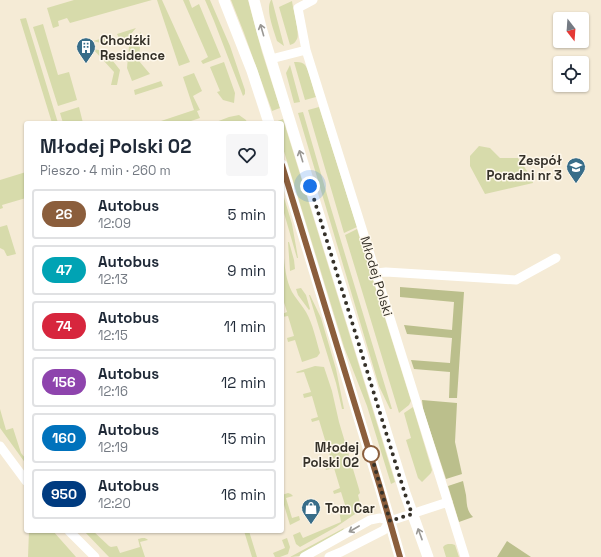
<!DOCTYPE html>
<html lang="pl">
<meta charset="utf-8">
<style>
:root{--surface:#fff;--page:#f6f6f7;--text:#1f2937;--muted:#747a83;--line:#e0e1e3}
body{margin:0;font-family:"Space Grotesk",sans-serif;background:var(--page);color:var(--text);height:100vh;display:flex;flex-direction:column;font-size:15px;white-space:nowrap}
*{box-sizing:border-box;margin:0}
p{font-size:13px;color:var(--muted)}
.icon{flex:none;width:22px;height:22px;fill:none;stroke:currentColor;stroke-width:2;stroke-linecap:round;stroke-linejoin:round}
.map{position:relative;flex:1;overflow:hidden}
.details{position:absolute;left:24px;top:121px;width:260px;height:412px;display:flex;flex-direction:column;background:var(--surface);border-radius:4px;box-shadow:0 1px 3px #0004}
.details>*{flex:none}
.badge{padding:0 8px;border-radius:13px;font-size:14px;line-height:26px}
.needle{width:26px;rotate:163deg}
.controls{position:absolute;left:553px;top:12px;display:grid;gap:8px}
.controls a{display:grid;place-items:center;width:36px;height:36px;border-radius:4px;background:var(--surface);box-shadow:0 1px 3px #0004;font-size:20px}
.you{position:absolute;width:20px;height:20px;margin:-10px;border:3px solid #fff;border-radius:50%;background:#1a73e8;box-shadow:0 0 0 6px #1a73e833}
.map>.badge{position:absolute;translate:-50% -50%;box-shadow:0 0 0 2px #fff}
.round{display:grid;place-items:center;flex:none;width:42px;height:42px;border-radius:4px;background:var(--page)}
.head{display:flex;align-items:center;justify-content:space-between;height:68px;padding:0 16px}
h1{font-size:19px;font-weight:700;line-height:30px}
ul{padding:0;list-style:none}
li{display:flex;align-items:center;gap:12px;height:50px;margin:0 8px 6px;padding:0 8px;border:2px solid var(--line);border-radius:4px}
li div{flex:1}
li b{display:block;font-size:15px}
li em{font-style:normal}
li .badge{min-width:44px;font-weight:700;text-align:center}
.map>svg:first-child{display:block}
</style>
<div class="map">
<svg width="601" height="557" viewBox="0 0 601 557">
<rect width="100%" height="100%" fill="#f5ebd6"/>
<path fill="#d7dbab" d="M74 0H152L70 23 67 18 58 21 59 26 53 28 47 8Z
M157 0H162L190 62 179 66Z
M183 0H189L192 8 199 4 221 57 203 64 201 61 208 57Z
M205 0H210L230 46 245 90V94L243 96 214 21Z
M231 0H248L262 52 280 108 272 111 244 33Z
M271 0H272L284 46 277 41C274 30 265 10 271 0Z
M292 1C293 9 300 33 297 39 295 43 293 44 290 45L279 7Z
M26 18 58 123H52L20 19Z
M43 24 58 75 69 72 77 100 58 106 33 27Z
M136 28 124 42H121L117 34Z
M141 32 139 61 150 74 132 81 127 68 129 46Z
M111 36 115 43 105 44 93 41Z
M93 49 105 51 120 70 117 85H111L114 72Z
M224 62 235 93 234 103 223 100 217 92 220 91 210 67Z
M294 62C298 62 301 62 304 64 309 68 313 90 316 97L305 100Z
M290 65 300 102 294 103 286 73Z
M194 73 202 91 193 96 200 110 197 111 200 118 185 123H155L194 110 183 77Z
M161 81 163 86 135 95 134 90Z
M79 107 83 123H63L60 113Z
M319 107 357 227 344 233 308 110Z
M303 112 330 205 392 409H390L379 386 298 113Z
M239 115 246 120 247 123H216V122L229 117Z
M283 119 395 482 391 484 367 406 344 347 282 145V123H275V122Z
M479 146 490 148 500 158H518L532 178 533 183 485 194 470 166V156Z
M26 172V198L2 205 3 208 0 209V180Z
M282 191 292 224 298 258H297L282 206Z
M7 225 16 254 8 256H7L4 250 0 248V227Z
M357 229 411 401 409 405 399 413 345 235Z
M282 230 283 234C284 253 283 274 292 292 296 299 302 305 306 312 313 324 316 340 320 353L317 357 302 362 295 340 288 342 287 338 294 336 288 316 282 317V314L287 312 282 296Z
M288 242H289L294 260 295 269 290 271Z
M301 288 306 295 310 309 309 310 298 295 296 289Z
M309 295H310L321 318 336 369 344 409H342L336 383Z
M315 366 324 367 332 391 339 422 359 489 360 493 358 495 361 507V510L336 527 300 547 296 544 293 535 300 532 303 538 341 522 339 510 346 508 341 492 334 494 333 491 340 488 334 468 326 470 325 467 333 465 326 444 319 446 318 443 325 440 319 420 312 422 311 419 318 417 312 396 304 398 303 394 311 392 304 372 297 373 296 372Z
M413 407 432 470 431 473 422 482 418 478 406 440 411 438 404 413Z
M0 409 6 430 13 428 21 453 26 459V464L0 428Z
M288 493 291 494 293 496 286 498 292 518 299 516 300 520 290 525 282 498V495Z
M344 528 343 530 300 556 290 557Z
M29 531H53L76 557H28Z
M84 531H93L109 546 111 547 117 546 120 553 140 547 138 539C142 538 145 537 148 540L140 542 145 557H109Z
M244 531H249L257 557H252Z
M287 538 290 547 288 554 280 557H275L273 553 285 548 282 540Z
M448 544H452L455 545 459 557H446L443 547 445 545Z"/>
<path fill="#bbbf8c" d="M400 287 464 292 457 398H449L450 372 414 369 411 360 450 363 452 338 407 334 404 325 452 330 454 302 400 297Z
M422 400 457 403 455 442 462 474 446 479 423 409Z
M463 481C464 486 465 490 466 495 467 503 466 510 473 517L459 522 448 486Z
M507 541 531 557H497Z"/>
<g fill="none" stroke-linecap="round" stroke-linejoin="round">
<path stroke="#fff" stroke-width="9" d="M313 0 298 8 306 50 465 557
M271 59 306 50
M376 273 386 272 516 280 556 258
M0 446 26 481
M390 521 448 502
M69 531 95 557
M304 557 370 520 380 518 390 521
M329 557 341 552 384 530 390 521"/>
<path stroke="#fff" stroke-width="11" d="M224 0 252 71 269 123
M254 0 262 31 405 493 428 557
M282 165 380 487 400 557"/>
</g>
<defs><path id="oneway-shaft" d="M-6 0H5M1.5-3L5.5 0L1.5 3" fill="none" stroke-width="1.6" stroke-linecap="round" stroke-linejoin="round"/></defs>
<g stroke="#9a9894">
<use href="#oneway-shaft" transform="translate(262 30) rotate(-106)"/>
<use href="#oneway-shaft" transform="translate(301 156) rotate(-107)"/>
<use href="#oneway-shaft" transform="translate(354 529) rotate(150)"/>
<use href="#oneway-shaft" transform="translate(420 534) rotate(-110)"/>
</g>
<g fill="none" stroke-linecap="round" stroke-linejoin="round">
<defs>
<path id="line" d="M282 165 380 487 400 557"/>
</defs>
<use href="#line" stroke="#fff" stroke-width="9"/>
<use href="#line" stroke="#8b5e3c" stroke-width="6"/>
<path stroke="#353129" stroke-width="4" stroke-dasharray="0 7.2" d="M310 186 405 494 412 514 390 521 371 454"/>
</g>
<defs>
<symbol id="building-pin" viewBox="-11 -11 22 30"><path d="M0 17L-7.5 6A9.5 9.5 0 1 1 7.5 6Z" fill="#386d89" stroke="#fef8ec"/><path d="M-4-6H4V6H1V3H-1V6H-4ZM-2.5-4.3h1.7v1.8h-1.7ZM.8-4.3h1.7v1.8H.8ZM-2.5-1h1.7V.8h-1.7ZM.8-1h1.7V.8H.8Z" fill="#fff"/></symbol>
<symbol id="school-pin" viewBox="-11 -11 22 30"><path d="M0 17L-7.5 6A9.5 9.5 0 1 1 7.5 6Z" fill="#386d89" stroke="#fef8ec"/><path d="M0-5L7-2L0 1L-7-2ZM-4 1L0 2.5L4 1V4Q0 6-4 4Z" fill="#fff"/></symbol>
<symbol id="shop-pin" viewBox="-11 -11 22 30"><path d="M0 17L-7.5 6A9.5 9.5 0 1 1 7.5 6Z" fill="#386d89" stroke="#fef8ec"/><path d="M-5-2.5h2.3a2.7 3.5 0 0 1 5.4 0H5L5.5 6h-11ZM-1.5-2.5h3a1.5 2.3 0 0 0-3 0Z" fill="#fff"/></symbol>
</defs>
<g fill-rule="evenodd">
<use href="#building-pin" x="75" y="36" width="22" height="30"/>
<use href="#school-pin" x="565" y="156" width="22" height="30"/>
<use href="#shop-pin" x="300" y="497" width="22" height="30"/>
</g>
<circle fill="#fff" stroke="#8b5e3c" stroke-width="2" cx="371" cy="454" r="8"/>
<g text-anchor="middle" stroke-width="3" stroke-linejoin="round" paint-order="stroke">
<g font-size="13" font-weight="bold" fill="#353129" stroke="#fef8ec" text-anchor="start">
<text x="100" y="45">Chodźki<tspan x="100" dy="15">Residence</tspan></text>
<text x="562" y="165" text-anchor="end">Zespół<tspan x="562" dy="15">Poradni nr 3</tspan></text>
<text x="325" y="513">Tom Car</text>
</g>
<g font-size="13" fill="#353129" stroke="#fef8ec">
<text transform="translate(377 276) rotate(73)" y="5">Młodej Polski</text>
</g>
<g font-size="13" font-weight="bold" fill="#353129" stroke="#fef8ec" text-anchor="end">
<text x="359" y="452">Młodej<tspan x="359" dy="15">Polski 02</tspan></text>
</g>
</g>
</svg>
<div class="controls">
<a><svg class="needle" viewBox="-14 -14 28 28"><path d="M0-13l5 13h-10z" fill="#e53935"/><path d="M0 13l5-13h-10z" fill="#747a83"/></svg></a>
<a><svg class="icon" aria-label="locate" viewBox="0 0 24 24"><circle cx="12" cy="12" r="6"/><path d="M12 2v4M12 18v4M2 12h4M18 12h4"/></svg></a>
</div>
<div class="you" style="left:310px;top:186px"></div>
<section class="details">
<div class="head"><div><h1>Młodej Polski 02</h1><p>Pieszo · 4 min · 260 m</p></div><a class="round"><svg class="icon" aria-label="heart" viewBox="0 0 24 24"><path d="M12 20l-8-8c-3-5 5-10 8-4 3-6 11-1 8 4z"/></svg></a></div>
<ul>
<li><span class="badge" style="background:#8b5e3c;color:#fff">26</span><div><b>Autobus</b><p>12:09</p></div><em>5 min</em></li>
<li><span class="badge" style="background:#00a3b4;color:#fff">47</span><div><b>Autobus</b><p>12:13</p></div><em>9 min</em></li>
<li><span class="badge" style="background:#d7263d;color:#fff">74</span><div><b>Autobus</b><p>12:15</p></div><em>11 min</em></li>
<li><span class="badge" style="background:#8e44ad;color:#fff">156</span><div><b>Autobus</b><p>12:16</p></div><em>12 min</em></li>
<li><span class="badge" style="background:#0072bc;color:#fff">160</span><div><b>Autobus</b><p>12:19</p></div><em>15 min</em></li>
<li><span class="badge" style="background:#003b80;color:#fff">950</span><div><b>Autobus</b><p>12:20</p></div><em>16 min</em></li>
</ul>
</section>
</div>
